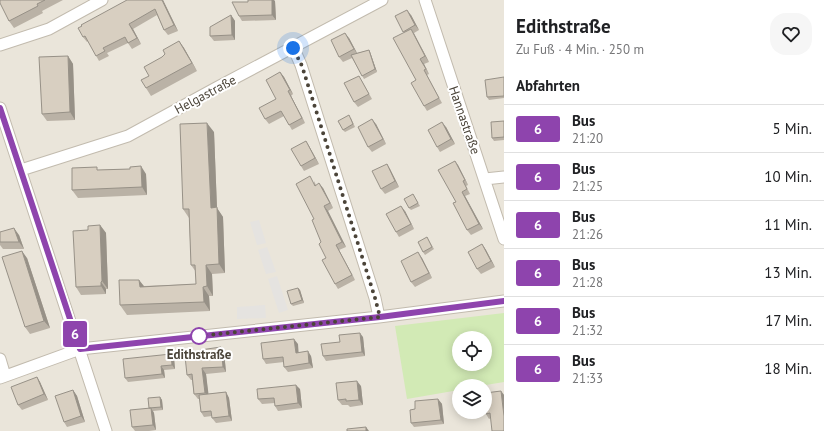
<!DOCTYPE html>
<html lang="de">
<meta charset="utf-8">
<style>
:root{--surface:#fff;--page:#f6f6f6;--text:#202124;--muted:#757577;--line:#e0e0e0}
body{margin:0;font-family:"PT Sans",sans-serif;background:var(--page);color:var(--text);height:100vh;display:flex;flex-direction:column;font-size:15px;white-space:nowrap}
*{box-sizing:border-box;margin:0}
p{font-size:13px;color:var(--muted)}
.icon{flex:none;width:22px;height:22px;fill:none;stroke:currentColor;stroke-width:2;stroke-linecap:round;stroke-linejoin:round}
.map{position:relative;flex:1;overflow:hidden}
.drawer{display:flex;flex-direction:column;background:var(--surface);width:320px}
.drawer>*{flex:none}
.badge{padding:0 8px;border-radius:3px;font-size:14px;line-height:26px}
.controls{position:absolute;left:452px;top:331px;display:grid;gap:8px}
.controls a{display:grid;place-items:center;width:40px;height:40px;border-radius:50%;background:var(--surface);box-shadow:0 2px 10px #0003;font-size:20px}
.you{position:absolute;width:20px;height:20px;margin:-10px;border:3px solid #fff;border-radius:50%;background:#1a73e8;box-shadow:0 0 0 6px #1a73e833}
.map>.badge{position:absolute;translate:-50% -50%;box-shadow:0 0 0 2px #fff}
h2{padding:0 12px;font-size:15px;line-height:36px}
.round{display:grid;place-items:center;flex:none;width:42px;height:42px;border-radius:16px;background:var(--page)}
.headline{display:flex;align-items:center;justify-content:space-between;height:68px;padding:0 12px}
h1{font-size:19px;font-weight:700;line-height:30px}
ul{padding:0;list-style:none}
li{display:flex;align-items:center;gap:12px;height:48px;padding:0 12px;border-top:1px solid var(--line)}
li div{flex:1}
li b{display:block;font-size:15px}
li em{font-style:normal}
li .badge{min-width:44px;font-weight:700;text-align:center}
main{display:flex;flex:1;min-height:0}
.map>svg:first-child{display:block}
</style>
<main>
<div class="map">
<svg width="504" height="431" viewBox="0 0 504 431">
<rect width="100%" height="100%" fill="#f6f3ec"/>
<path fill="#eae5da" fill-rule="evenodd" d="M0 0H504V431H0ZM459 338H485V364H459ZM459 386H485V412H459Z"/>
<path fill="#d2eab5" fill-rule="evenodd" d="M504 313V382L480 386H459V390L407 399 395 326ZM459 338H485V364H459Z"/>
<path fill="#e5e3e0" d="M259 220 266 243 257 245 250 222Z
M267 247 276 272 266 274 258 250Z
M277 276 288 310 279 313 268 279Z
M265 305 266 318 237 319V307Z"/>
<g fill="none" stroke-linecap="round" stroke-linejoin="round">
<defs>
<path id="street" d="M425 0 504 239
M0 45 49 29 102 0
M293 47 301 65 375 298 379 317
M0 108 106 431
M21 170 128 136 216 88 382 0
M485 179 504 177
M0 359 5 376
M0 378 80 349 379 317 504 301"/>
</defs>
<use href="#street" stroke="#c2bbae" stroke-width="13"/>
<use href="#street" stroke="#fff" stroke-width="11"/>
</g>
<path fill="#bab2a6" d="M0 0H63L42 11 43 13 14 28 9 21Z
M127 0H163L178 31 168 35 164 30 157 15 133 29 141 44 132 49 128 43 107 53 109 56 99 61 88 41 87 42 83 37Z
M275 1 276 20 242 21 239 16 248 2Z
M231 15 235 21V40L214 41 210 36Z
M411 15 419 30 414 33 429 62 424 64 429 74 427 75 442 103 427 111 424 106 416 80 404 32 395 16Z
M349 38 357 53 369 50 370 52 377 72 364 79 352 58 343 62 339 57Z
M179 41 184 48 197 71 151 96 146 88 149 76 162 57Z
M68 56 73 64 75 120 47 121 42 114Z
M280 72 284 77 293 94 291 96 305 123 292 130 284 116 269 124 265 119 276 99Z
M504 77V98L489 100 487 97Z
M362 81 372 99 358 107 354 102Z
M351 118 355 127 345 132 343 130Z
M504 121V140L494 141 492 138Z
M376 124 386 144 372 152 368 147Z
M446 127 455 144 440 152 437 147Z
M214 132 217 208 223 217 225 273 212 274 213 296H209L210 311 127 315 120 305 139 280 144 286 196 284V272L191 265 189 218 183 209Z
M306 141 309 146 319 164 304 171 301 166Z
M387 164 390 169 399 187 385 194 381 189Z
M458 165 468 185 466 186 470 194 465 196 483 229 471 235 467 230Z
M130 169 146 174 147 195 78 198 72 190 99 170Z
M314 181 316 185 323 188 333 208 328 211 346 247 339 250 355 280 338 289 335 284 314 219Z
M413 194 420 206 411 210 409 208Z
M405 211 414 229 399 237 396 232Z
M100 225 106 233 108 289H106V294L81 295 76 287 88 230Z
M0 232 19 235 24 249H3L0 245Z
M427 237 434 249 425 255 423 252Z
M482 244 486 250 495 267 481 274 477 269Z
M27 258 50 328 30 334 25 327Z
M422 258 432 278 415 287 411 282Z
M298 288 300 290 304 303 293 306 291 304Z
M363 337 365 356 326 361 323 356 340 342Z
M298 344V353L311 356 313 368 288 372 284 367V362L266 364 263 359Z
M224 352 226 372 206 374 208 394 226 392 229 398 232 421 216 423 212 418V416L204 417 201 412 200 399H198L194 394 192 380H191L187 375Z
M174 358 175 369 164 370 165 378 128 382 125 378Z
M37 377 40 382 48 400 22 410 18 405Z
M361 386 363 405 350 407 348 405H342L338 400Z
M300 389 302 408 278 411 275 406V403L262 404 258 399Z
M73 390 77 396 85 422 67 427 64 422Z
M501 391 504 395V431L491 418 489 419 486 414Z
M160 397 162 400 163 410 153 411 154 413 156 430 149 431H135L132 427 149 408Z
M438 399 442 404 444 424 414 427 411 423Z"/>
<path fill="#979187" d="M162 0H163L178 31 174 25Z
M272 0H274L275 1 276 20 272 15Z
M407 10 411 15 419 30 415 25Z
M231 15 235 21V40L232 35Z
M129 24 133 29 141 44 137 38Z
M411 29 414 34 429 62 425 56Z
M345 33 349 38 358 55 354 49Z
M179 41 184 48 197 71 192 63Z
M369 50 370 52 377 72 375 69Z
M68 56 73 64 75 120 70 112Z
M420 59 424 64 429 74Z
M280 72 284 77 293 94 290 90Z
M288 91 291 96 305 123 302 118Z
M372 119 376 124 386 144 383 139Z
M442 122 446 127 455 144 451 139Z
M207 123 214 132 217 208 223 217 225 273 219 264 211 208Z
M306 141 309 146 319 164 315 158Z
M455 161 458 165 468 185 465 180Z
M387 164 390 169 399 187 395 181Z
M141 166 146 174 147 195 142 187Z
M319 183 323 188 333 208 330 203Z
M462 192 465 196 483 229 479 224Z
M324 206 328 211 346 247 342 242Z
M401 206 405 211 414 229 411 224Z
M100 225 106 233 108 289 102 281Z
M14 228 19 235 24 249 19 242Z
M482 244 486 250 495 267 491 261Z
M336 245 339 250 355 280 352 275Z
M22 251 27 258 50 328 44 321Z
M418 252 422 258 432 278 429 273Z
M206 265 212 274 213 296 207 286Z
M139 280 146 289 140 287Z
M101 282 106 289V294L101 286Z
M203 287 209 296 210 311 204 302Z
M298 288 300 290 304 303 302 300Z
M360 333 363 337 365 356 362 352Z
M294 339 298 344 299 358 296 353Z
M221 347 224 352 226 372 223 367Z
M308 351 311 356 313 368 309 363Z
M171 354 174 358 175 369 172 365Z
M161 366 164 370 165 378 162 374Z
M202 368 206 374 209 398 205 393Z
M37 377 40 382 48 400 44 394Z
M357 381 361 386 363 405 359 400Z
M296 385 300 389 302 408 298 403Z
M73 390 77 396 85 422 81 416Z
M501 391 504 395V416Z
M226 392 229 398 232 421 229 416Z
M160 397 162 400 163 410 161 407Z
M438 399 442 404 444 424 441 420Z
M151 408 154 413 156 430 153 425Z
M366 427 369 431H366Z"/>
<path fill="#d8cfc1" stroke="#979187" d="M0 0H45L37 4 38 6 9 21 0 3Z
M127 0H162L174 25 164 30 155 9 129 24 137 38 128 43 125 37 103 48 105 51 96 56 85 36 83 37 78 28 82 26 81 25Z
M248 0H272V15L239 16 232 2H248Z
M407 10 415 25 403 32 395 16Z
M231 15 232 35 210 36V27Z
M411 29 425 56 420 59 426 69 424 70 439 98 424 106 411 83 416 80 393 38Z
M345 33 354 49 339 57 331 40Z
M179 41 192 63 146 88 141 80 149 76 144 67 162 57 165 54 163 50Z
M369 50 375 69 362 76 351 55Z
M68 56 70 112 42 114 39 57Z
M280 72 290 90 288 91 302 118 289 125 281 111 265 119 259 108 276 99 266 80Z
M359 76 369 94 354 102 344 83Z
M504 77V96L487 97 485 80Z
M349 115 353 124 343 130 338 121Z
M372 119 383 139 368 147 358 127Z
M504 121V137L492 138 491 122Z
M442 122 451 139 437 147 428 130Z
M207 123 211 208 217 207 219 264 206 265 207 286 203 287 204 302 120 305 119 280H139L140 287 196 284 195 265H191L189 209H183L180 124Z
M306 141 315 158 301 166 291 149Z
M455 161 465 180 463 181 467 189 462 192 479 224 467 230 453 203 456 202 438 170Z
M387 164 395 181 381 189 372 171Z
M141 166 142 187 72 190V168L97 167V170L130 169V167Z
M310 176 315 186 319 183 330 203 324 206 342 242 336 245 352 275 335 284 322 260 326 258 319 244 321 242 312 220 314 219 296 184Z
M413 194 418 203 409 208 404 199Z
M401 206 411 224 396 232 386 214Z
M100 225 102 281 101 282V286L76 287 73 231 88 230V226Z
M14 228 19 242H0V232Z
M427 237 432 247 423 252 418 242Z
M482 244 491 261 477 269 468 252Z
M22 251 44 321 25 327 2 257Z
M418 252 429 273 411 282 401 261Z
M298 288 302 300 291 304 287 291Z
M360 333 362 352 323 356 321 344 340 342 339 335Z
M294 339 296 353 308 351 309 363 284 367 283 357 263 359 261 343Z
M221 347 223 367 202 368 205 393 194 394 192 374 187 375 185 356 200 354V350Z
M171 354 172 365 161 366 162 374 125 378 123 359Z
M37 377 44 394 18 405 11 387Z
M357 381 359 400 346 401V399L338 400 336 383Z
M296 385 298 403 275 406 274 398 258 399 257 389Z
M73 390 81 416 64 422 55 396Z
M501 391 504 416V431H492L490 413 486 414 485 404V393Z
M226 392 229 416 212 418 211 411 201 412 199 395Z
M160 397 161 407 149 408 148 398Z
M438 399 441 420 411 423 410 410 415 409V401Z
M151 408 153 425 132 427 130 410Z
M366 427V431H347V429Z"/>
<g fill="none" stroke-linecap="round" stroke-linejoin="round">
<defs>
<path id="line" d="M0 108 80 349 380 317 504 301"/>
</defs>
<use href="#line" stroke="#fff" stroke-width="9"/>
<use href="#line" stroke="#8e44ad" stroke-width="6"/>
<path stroke="#4b4439" stroke-width="4" stroke-dasharray="0 7.2" d="M199 336 380 317 375 298 302 66 293 48"/>
</g>
<circle fill="#fff" stroke="#8e44ad" stroke-width="2" cx="199" cy="336" r="8"/>
<g text-anchor="middle" stroke-width="4" stroke-linejoin="round" paint-order="stroke">
<g font-size="13" fill="#4b4439" stroke="#fff">
<text transform="translate(205 94) rotate(-28)" y="5">Helgastraße</text>
<text transform="translate(465 120) rotate(71)" y="5">Hannastraße</text>
</g>
<g font-size="13" font-weight="bold" fill="#4b4439" stroke="#fff">
<text x="199" y="359">Edithstraße</text>
</g>
</g>
</svg>
<div class="controls">
<a><svg class="icon" aria-label="locate" viewBox="0 0 24 24"><circle cx="12" cy="12" r="6"/><path d="M12 2v4M12 18v4M2 12h4M18 12h4"/></svg></a>
<a><svg class="icon" aria-label="layers" viewBox="0 0 24 24"><path d="M12 4l9 5-9 5-9-5zM3 14l9 5 9-5"/></svg></a>
</div>
<div class="you" style="left:293px;top:48px"></div>
<b class="badge" style="left:75px;top:334px;background:#8e44ad;color:#fff">6</b>
</div>
<section class="drawer">
<div class="headline"><div><h1>Edithstraße</h1><p>Zu Fuß · 4 Min. · 250 m</p></div><a class="round"><svg class="icon" aria-label="heart" viewBox="0 0 24 24"><path d="M12 20l-8-8c-3-5 5-10 8-4 3-6 11-1 8 4z"/></svg></a></div>
<h2>Abfahrten</h2>
<ul>
<li><span class="badge" style="background:#8e44ad;color:#fff">6</span><div><b>Bus</b><p>21:20</p></div><em>5 Min.</em></li>
<li><span class="badge" style="background:#8e44ad;color:#fff">6</span><div><b>Bus</b><p>21:25</p></div><em>10 Min.</em></li>
<li><span class="badge" style="background:#8e44ad;color:#fff">6</span><div><b>Bus</b><p>21:26</p></div><em>11 Min.</em></li>
<li><span class="badge" style="background:#8e44ad;color:#fff">6</span><div><b>Bus</b><p>21:28</p></div><em>13 Min.</em></li>
<li><span class="badge" style="background:#8e44ad;color:#fff">6</span><div><b>Bus</b><p>21:32</p></div><em>17 Min.</em></li>
<li><span class="badge" style="background:#8e44ad;color:#fff">6</span><div><b>Bus</b><p>21:33</p></div><em>18 Min.</em></li>
</ul>
</section>
</main>
